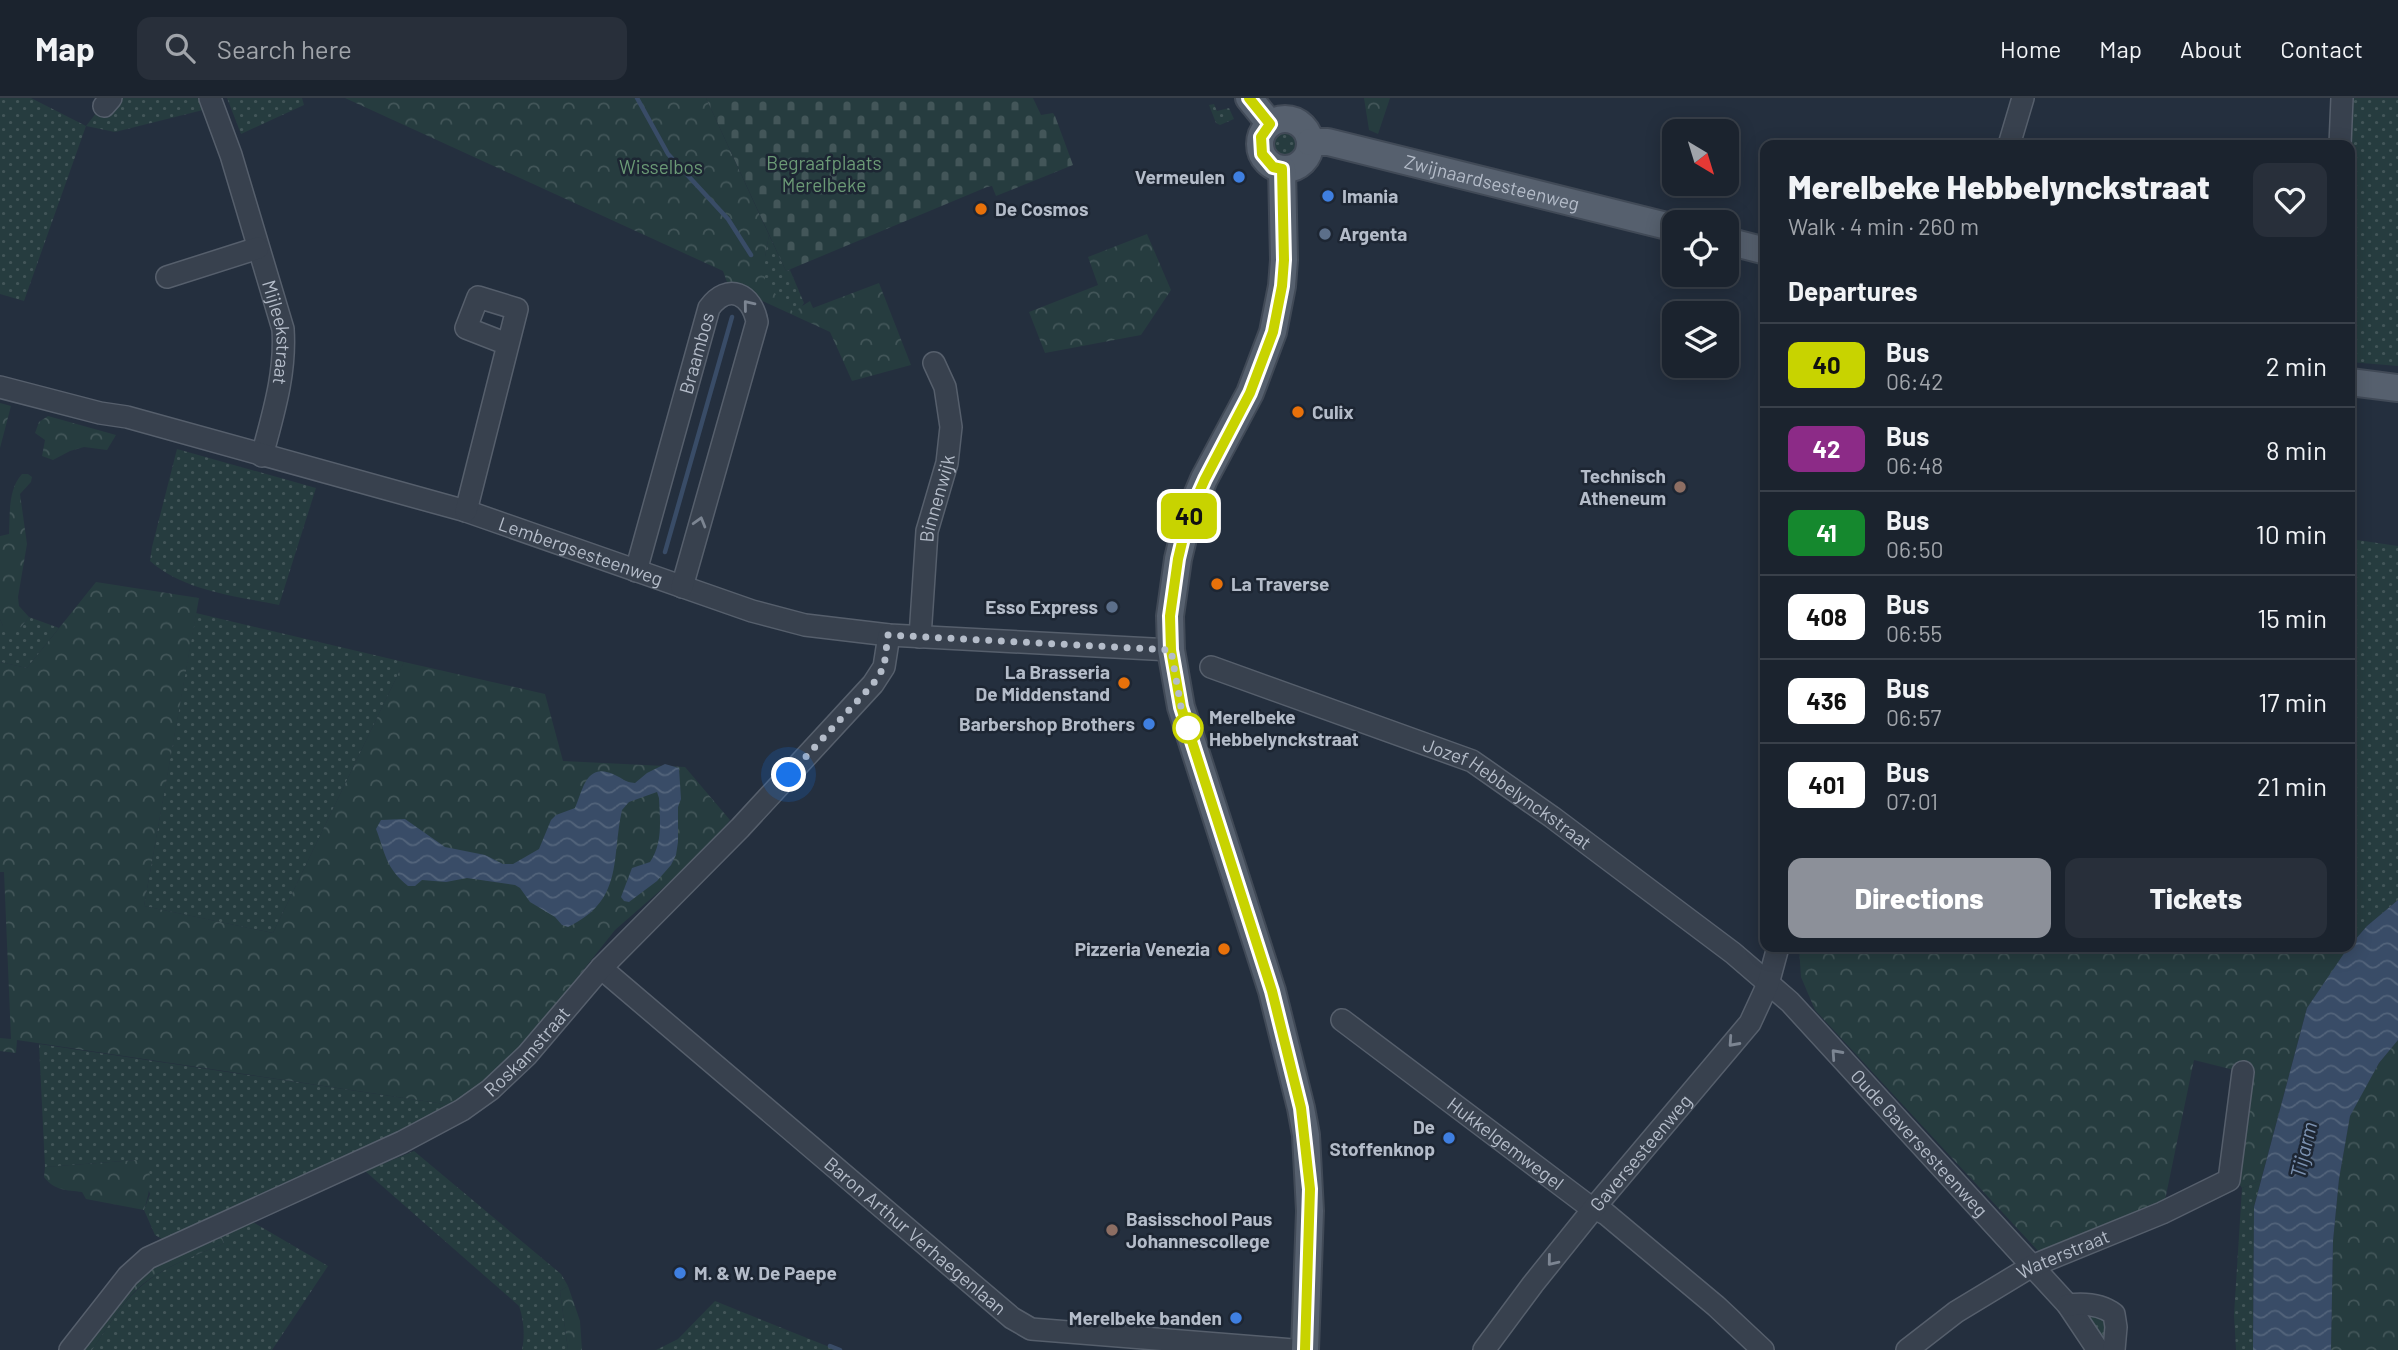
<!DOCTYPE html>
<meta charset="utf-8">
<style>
:root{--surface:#1b232e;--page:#282f3a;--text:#f1f3f6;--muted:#a0a4aa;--line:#39404a;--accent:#8c9099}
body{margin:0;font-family:Barlow,sans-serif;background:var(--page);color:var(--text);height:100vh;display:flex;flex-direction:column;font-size:26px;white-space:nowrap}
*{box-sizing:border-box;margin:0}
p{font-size:23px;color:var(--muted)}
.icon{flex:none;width:38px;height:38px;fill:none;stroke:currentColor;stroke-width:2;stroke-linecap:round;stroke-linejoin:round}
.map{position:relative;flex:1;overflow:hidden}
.panel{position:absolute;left:1760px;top:42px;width:595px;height:812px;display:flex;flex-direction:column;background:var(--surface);border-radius:14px;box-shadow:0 4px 18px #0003,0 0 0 2px var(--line)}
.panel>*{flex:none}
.badge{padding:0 14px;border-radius:10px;font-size:24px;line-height:46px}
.needle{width:46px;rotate:142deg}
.buttons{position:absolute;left:1662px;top:21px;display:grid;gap:14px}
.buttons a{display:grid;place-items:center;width:77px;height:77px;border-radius:14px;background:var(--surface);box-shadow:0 4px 18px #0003,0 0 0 2px var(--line);font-size:35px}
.you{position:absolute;width:35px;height:35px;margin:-18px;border:5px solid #fff;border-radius:50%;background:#1a73e8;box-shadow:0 0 0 10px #1a73e833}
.map>.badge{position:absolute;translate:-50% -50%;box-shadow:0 0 0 4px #fff}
h2{padding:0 28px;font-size:26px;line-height:63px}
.round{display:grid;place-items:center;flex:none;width:74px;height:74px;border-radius:14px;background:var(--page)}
.overview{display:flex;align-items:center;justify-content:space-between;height:119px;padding:0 28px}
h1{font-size:33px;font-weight:800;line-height:52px}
.primary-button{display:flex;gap:14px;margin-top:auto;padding:14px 28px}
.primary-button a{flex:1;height:80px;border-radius:14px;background:var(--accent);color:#fff;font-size:28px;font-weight:800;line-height:80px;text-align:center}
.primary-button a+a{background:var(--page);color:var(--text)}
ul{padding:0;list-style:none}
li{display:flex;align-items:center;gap:21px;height:84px;padding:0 28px;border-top:2px solid var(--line)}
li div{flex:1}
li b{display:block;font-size:26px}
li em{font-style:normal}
li .badge{min-width:77px;font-weight:700;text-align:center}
header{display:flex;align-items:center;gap:42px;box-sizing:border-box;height:98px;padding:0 35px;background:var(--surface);border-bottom:2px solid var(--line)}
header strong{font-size:33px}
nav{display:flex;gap:38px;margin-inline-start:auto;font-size:24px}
.search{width:490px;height:63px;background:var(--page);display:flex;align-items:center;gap:18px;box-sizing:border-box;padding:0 24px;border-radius:14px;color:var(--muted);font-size:26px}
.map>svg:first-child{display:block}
</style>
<header>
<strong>Map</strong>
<div class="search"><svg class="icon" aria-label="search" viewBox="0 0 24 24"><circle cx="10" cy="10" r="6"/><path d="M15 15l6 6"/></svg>Search here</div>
<nav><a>Home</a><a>Map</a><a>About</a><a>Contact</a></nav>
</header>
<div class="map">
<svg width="2398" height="1252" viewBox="0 0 2398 1252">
<defs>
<pattern id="grass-dots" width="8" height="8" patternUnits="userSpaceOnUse" patternTransform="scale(1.75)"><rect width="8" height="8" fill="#263c3f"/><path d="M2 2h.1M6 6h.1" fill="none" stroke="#435659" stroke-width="1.8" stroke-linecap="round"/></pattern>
<pattern id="forest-crowns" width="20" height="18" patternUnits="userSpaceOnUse" patternTransform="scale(1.75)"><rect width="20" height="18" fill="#263c3f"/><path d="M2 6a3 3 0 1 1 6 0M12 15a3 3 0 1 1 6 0" fill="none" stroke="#435659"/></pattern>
<pattern id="cemetery-stones" width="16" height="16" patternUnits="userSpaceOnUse" patternTransform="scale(1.75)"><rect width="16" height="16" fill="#263c3f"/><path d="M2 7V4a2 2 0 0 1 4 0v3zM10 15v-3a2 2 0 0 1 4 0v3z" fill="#435659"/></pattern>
<pattern id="water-waves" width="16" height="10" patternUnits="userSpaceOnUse" patternTransform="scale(1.75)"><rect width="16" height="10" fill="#394c67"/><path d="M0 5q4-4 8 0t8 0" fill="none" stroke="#53647b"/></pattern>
</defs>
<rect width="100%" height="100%" fill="#242f3e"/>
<path fill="url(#grass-dots)" d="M0 0H31L86 28 97 14 121 0H203V12L115 34 86 28 24 203 0 196Z
M227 0H302L304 7 241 36Z
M2349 0H2398V268L2350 264Z
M1214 6 1217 13 1229 10 1234 21 1220 27 1216 25 1209 7Z
M1272 47a14 14 0 1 1 28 0a14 14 0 1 1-28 0Z
M769 137 786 173 790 172 804 205 796 218 764 185 765 159Z
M177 351 316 390 279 507C235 498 184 493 150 463L152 449Z
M2350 441 2398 448V802L2367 828 2350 847Z
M196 515 404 564 273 835 144 808Z
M29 519 59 530 27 570 0 564V521L3 528 21 529Z
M39 946 451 1007 439 1015 178 1137 162 1141 155 1137 144 1112 150 1096 137 1062 45 1069Z
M414 1053 561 1176 568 1188 560 1193 568 1252H522C525 1238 524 1222 519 1208L365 1073Z
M2261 1082 2254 1109 2253 1252H2236L2234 1217 2242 1090Z
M251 1123 328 1168 272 1252H92C106 1232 119 1208 138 1191 161 1169 196 1158 224 1145L221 1137Z
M715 1203 837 1252H656L678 1241Z
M2105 1216 2107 1247 2085 1217Z"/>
<path fill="url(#forest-crowns)" d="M345 0H706L769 137 765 159V185L796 217 799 210 810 203 813 210 879 185 911 267 852 283 830 234 728 187 723 173Z
M1364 0H1390L1378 36 1369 32Z
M1147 136 1171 192 1141 237 1045 255 1029 214 1098 187 1088 159Z
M0 305 11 308 0 350Z
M48 318 116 337 107 352 84 349 70 353 53 362 42 358 45 342 35 335 39 324Z
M22 376H28L32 379 31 384 20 396 27 446 18 499 19 508 29 519 21 529 10 533 3 528 0 521V438L9 436C10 416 8 391 22 376Z
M96 484 199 500 144 808 273 835 404 564 545 596 563 663 685 669 730 722 709 750 615 832 523 948 485 983 451 1007 17 942 16 955 0 953V940L11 941 4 774H0V564L27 570Z
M1799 849H2349L2307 910 2261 1082 2242 1090 2237 1083 2238 973 2194 962 2164 1107 2040 1155 1815 912 1801 879Z
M2398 942V1252H2331L2333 1143 2339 1081 2350 1017 2379 965Z
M137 1062 148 1067C152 1082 149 1097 144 1112L86 1101 82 1094C66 1092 55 1093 44 1079L45 1069Z
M221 1137 224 1145C196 1158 161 1169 137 1191 119 1208 106 1232 92 1252H80L146 1172Z
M568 1188 580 1223 582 1252H568L560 1193Z"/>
<path fill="url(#cemetery-stones)" d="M706 0H1033L1041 17 1053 15 1055 18 1073 67 996 98 992 88 987 89 786 173Z"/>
<path fill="url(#water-waves)" d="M665 666 679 670 681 701 678 709V744L676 757 671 767 657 783 629 804 624 803 621 799 632 770 650 764C663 745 660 722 659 700L657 694 629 704 622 712C611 762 624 802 568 829L562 827 555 819 530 804 520 790 515 787 467 780 446 784 422 782 415 788H408C385 769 386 757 376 731L381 722 405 721 445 749 485 757 503 766H513L539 751 551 722 556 717 575 710C583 692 586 663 615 677 624 681 624 684 635 685L647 675Z
M2398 802V942L2379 965 2350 1018 2339 1081 2333 1143 2331 1252H2253L2254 1109 2307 910 2347 851 2367 828Z"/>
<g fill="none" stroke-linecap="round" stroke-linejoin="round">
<path stroke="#394c67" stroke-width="4.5" d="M637 0 668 56 728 121 751 157
M665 454 732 219
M830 1248 840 1252"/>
<defs>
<g id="minor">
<path id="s1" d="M210 0 231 57 283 231C286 276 273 316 262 358"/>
<path d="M104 8 111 0"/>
<path d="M2009 47 2023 0"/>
<path d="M2340 47 2342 0"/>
<path d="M167 179 258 150"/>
<path id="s2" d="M0 289 100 315 127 319 466 413 752 513 805 527 889 537 1171 552"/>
<path d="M466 413 517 211 478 199 466 230 507 246"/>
<path id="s3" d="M636 473 709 210C728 184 752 196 757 224L682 489"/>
<path id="s4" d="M920 539 927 433 947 365 951 329 945 289 934 265"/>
<path id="s5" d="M1211 569 1472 663 1552 719 1733 855 1790 904 2068 1207 2098 1252"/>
<path id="s6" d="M601 870 1012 1220 1031 1231 1293 1252"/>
<path id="s7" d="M1342 922 1586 1106 1606 1116 1716 1208 1763 1252"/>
<path d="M2068 1207C2085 1205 2101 1206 2114 1216L2116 1229 2114 1252"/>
<path id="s8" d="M70 1252 128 1178 148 1160 402 1044 462 1012 490 992 527 957 601 870 740 730 873 586 884 569 889 537"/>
<path id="s9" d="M1484 1252 1533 1186 1594 1110 1750 925 1768 886 1778 849"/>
<path id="s10" d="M1907 1252 1956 1214 2032 1168 2162 1115 2229 1082 2243 974"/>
</g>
<g id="major">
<path d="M1249 0 1270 26"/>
<circle cx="1285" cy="46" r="25"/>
<path id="s11" d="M1310 44H1328L1675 130"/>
<path d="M1282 71 1284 162 1282 188 1273 234 1250 295 1204 381 1188 419 1178 461 1170 518 1171 552 1181 609 1272 893 1301 1010 1306 1037 1310 1113 1305 1252"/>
<path d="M1727 143 1766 153"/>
<path d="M2350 284 2398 290"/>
</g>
</defs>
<use href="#minor" stroke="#565f6c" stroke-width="24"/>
<use href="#major" stroke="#414a57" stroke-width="30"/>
<use href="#minor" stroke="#38414e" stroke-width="21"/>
<use href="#major" stroke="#56606e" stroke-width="26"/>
</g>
<defs><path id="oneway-chevron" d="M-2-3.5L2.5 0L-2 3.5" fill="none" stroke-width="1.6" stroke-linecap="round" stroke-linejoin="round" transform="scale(1.75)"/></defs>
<g stroke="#7c8592">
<use href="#oneway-chevron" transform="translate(748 207) rotate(-129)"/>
<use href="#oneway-chevron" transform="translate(700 424) rotate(-74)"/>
<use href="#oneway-chevron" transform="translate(1733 944) rotate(132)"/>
<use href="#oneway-chevron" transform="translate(1836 956) rotate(-132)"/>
<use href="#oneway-chevron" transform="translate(1552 1163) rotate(129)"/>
</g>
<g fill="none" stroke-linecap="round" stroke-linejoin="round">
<defs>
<path id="line" d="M1249 0 1270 26 1261 39 1262 56 1273 69 1282 71 1284 162 1282 188 1273 234 1250 295 1205 381 1188 419 1178 461 1170 518 1171 552 1181 609 1272 893 1301 1010 1310 1091 1305 1252"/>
</defs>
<use href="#line" stroke="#fff" stroke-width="16"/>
<use href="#line" stroke="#c8d300" stroke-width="10"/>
<path stroke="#b4bcc9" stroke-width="7" stroke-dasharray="0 12.6" d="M789 677 873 586 884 569 888 537 1171 552 1181 609 1189 635 1188 630"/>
</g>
<g fill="#3f7fe0" stroke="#1d2633" stroke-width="2.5">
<circle cx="1239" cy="79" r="7"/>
<circle cx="1328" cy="98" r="7"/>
<circle cx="1149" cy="626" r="7"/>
<circle cx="1449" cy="1040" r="7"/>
<circle cx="680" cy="1175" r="7"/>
<circle cx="1236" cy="1220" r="7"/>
</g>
<g fill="#e8710a" stroke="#1d2633" stroke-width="2.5">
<circle cx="981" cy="111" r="7"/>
<circle cx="1298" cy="314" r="7"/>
<circle cx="1217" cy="486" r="7"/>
<circle cx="1124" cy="585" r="7"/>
<circle cx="1224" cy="851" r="7"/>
</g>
<g fill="#5c6f8a" stroke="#1d2633" stroke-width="2.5">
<circle cx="1325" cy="136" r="7"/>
<circle cx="1112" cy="509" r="7"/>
</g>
<g fill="#8d6e63" stroke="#1d2633" stroke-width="2.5">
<circle cx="1680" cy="389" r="7"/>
<circle cx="1112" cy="1132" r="7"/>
</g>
<circle fill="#fff" stroke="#c8d300" stroke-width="3.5" cx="1188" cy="630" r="14"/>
<g text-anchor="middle" stroke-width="5" stroke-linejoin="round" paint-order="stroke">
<g font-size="19" fill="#6b9a76" stroke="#1d2633">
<text x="824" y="72">Begraafplaats<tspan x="824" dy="22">Merelbeke</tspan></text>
<text x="661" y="76">Wisselbos</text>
</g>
<g font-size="19" font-weight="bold" fill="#b4bcc9" stroke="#1d2633" text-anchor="end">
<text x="1225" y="86">Vermeulen</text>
<text x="1342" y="105" text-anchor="start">Imania</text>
<text x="995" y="118" text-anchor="start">De Cosmos</text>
<text x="1339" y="143" text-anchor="start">Argenta</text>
<text x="1312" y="321" text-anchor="start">Culix</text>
<text x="1666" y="385">Technisch<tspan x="1666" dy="22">Atheneum</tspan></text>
<text x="1231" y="493" text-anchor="start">La Traverse</text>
<text x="1098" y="516">Esso Express</text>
<text x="1110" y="581">La Brasseria<tspan x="1110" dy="22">De Middenstand</tspan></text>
<text x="1135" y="633">Barbershop Brothers</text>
<text x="1210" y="858">Pizzeria Venezia</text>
<text x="1435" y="1036">De<tspan x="1435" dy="22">Stoffenknop</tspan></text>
<text x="1126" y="1128" text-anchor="start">Basisschool Paus<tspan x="1126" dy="22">Johannescollege</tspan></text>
<text x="694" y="1182" text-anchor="start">M. &amp; W. De Paepe</text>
<text x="1222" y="1227">Merelbeke banden</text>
</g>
<g font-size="19" fill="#b4bcc9" stroke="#1d2633">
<text dy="7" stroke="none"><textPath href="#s11" startOffset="187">Zwijnaardsesteenweg</textPath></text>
<text dy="7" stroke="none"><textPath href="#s1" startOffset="245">Mijleekstraat</textPath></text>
<text dy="7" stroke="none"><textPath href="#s3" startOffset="226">Braambos</textPath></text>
<text dy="7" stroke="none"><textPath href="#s4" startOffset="140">Binnenwijk</textPath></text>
<text dy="7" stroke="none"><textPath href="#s2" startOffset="604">Lembergsesteenweg</textPath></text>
<text dy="7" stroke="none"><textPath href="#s5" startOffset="324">Jozef Hebbelynckstraat</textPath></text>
<text dy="7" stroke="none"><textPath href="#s8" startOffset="556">Roskamstraat</textPath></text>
<text dy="7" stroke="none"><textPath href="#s7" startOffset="205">Hukkelgemwegel</textPath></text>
<text dy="7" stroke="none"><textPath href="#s5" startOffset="868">Oude Gaversesteenweg</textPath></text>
<text dy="7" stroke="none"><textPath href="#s9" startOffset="252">Gaversesteenweg</textPath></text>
<text dy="7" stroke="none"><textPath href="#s6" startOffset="413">Baron Arthur Verhaegenlaan</textPath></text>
<text dy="7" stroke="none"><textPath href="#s10" startOffset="184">Waterstraat</textPath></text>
</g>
<g font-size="19" font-weight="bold" fill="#b4bcc9" stroke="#1d2633" text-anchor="start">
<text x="1209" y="626">Merelbeke<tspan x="1209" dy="22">Hebbelynckstraat</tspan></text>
</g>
<g font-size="21" font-style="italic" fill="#7c92b1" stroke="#1d2633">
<text transform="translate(2304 1052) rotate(-77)" y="7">Tijarm</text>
</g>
</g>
</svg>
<div class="buttons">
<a><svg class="needle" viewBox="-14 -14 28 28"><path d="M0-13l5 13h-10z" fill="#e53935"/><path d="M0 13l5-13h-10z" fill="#a0a4aa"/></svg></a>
<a><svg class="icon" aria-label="locate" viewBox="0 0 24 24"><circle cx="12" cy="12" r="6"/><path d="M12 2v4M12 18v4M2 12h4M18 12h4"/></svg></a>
<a><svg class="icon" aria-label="layers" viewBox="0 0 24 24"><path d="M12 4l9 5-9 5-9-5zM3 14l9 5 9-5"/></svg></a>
</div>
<div class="you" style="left:789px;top:677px"></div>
<b class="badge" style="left:1189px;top:418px;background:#c8d300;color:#111">40</b>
<section class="panel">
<div class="overview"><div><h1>Merelbeke Hebbelynckstraat</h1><p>Walk · 4 min · 260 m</p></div><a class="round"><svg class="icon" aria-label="heart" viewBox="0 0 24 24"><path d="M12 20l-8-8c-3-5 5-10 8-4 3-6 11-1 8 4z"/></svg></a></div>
<h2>Departures</h2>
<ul>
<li><span class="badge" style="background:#c8d300;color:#111">40</span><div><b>Bus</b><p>06:42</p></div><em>2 min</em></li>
<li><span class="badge" style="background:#8c2b87;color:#fff">42</span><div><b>Bus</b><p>06:48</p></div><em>8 min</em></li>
<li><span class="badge" style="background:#15882e;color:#fff">41</span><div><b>Bus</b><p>06:50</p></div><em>10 min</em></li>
<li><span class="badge" style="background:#fff;color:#111">408</span><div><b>Bus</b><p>06:55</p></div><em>15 min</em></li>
<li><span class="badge" style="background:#fff;color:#111">436</span><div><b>Bus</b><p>06:57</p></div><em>17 min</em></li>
<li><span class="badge" style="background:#fff;color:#111">401</span><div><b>Bus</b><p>07:01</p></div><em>21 min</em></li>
</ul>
<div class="primary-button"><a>Directions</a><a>Tickets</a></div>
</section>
</div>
